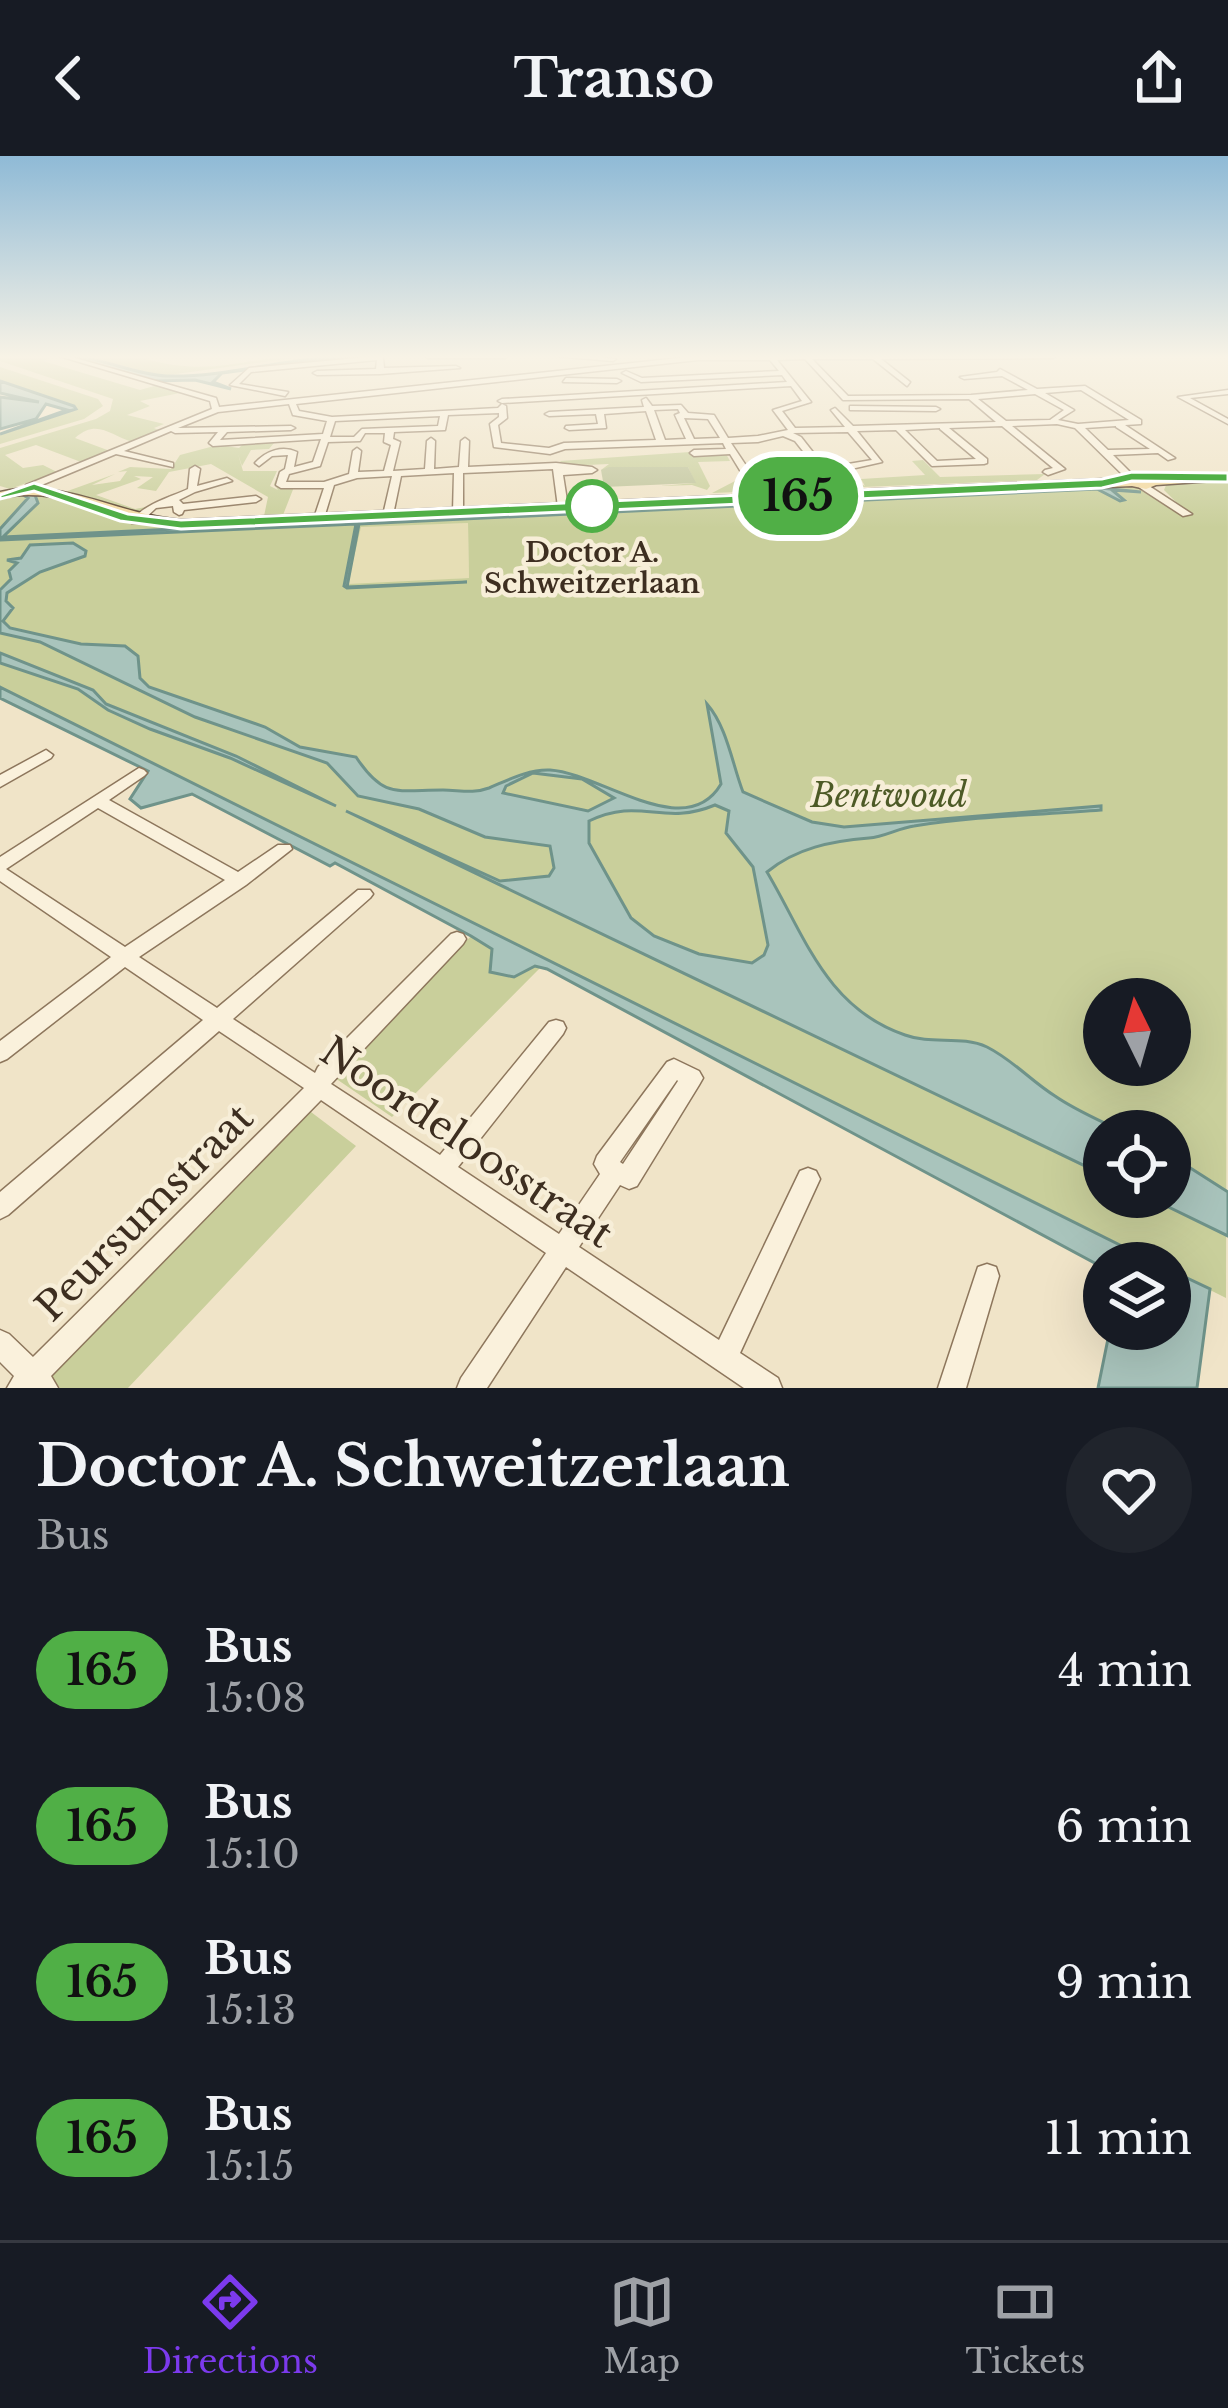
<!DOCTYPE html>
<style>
:root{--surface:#171b24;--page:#20242c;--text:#f1f3f6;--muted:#9ea1a6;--line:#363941;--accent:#7c3aed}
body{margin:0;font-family:"Libre Baskerville",serif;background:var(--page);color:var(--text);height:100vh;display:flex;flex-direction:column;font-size:45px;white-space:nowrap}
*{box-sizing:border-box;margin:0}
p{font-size:39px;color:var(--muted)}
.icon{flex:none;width:66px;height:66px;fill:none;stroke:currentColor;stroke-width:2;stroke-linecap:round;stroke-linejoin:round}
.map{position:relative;height:1232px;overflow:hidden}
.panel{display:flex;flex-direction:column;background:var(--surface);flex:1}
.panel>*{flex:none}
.badge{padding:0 24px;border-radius:39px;font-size:42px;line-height:78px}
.needle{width:78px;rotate:355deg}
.controls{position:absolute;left:1083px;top:822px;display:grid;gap:24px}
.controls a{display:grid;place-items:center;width:108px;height:108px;border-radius:50%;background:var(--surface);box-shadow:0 12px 48px #0002;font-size:60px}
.map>.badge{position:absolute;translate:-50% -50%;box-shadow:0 0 0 6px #fff}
.round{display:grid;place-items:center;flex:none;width:126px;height:126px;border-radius:63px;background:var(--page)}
.head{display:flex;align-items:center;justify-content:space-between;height:204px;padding:0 36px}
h1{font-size:57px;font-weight:800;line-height:90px}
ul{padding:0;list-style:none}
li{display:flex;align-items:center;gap:36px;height:156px;padding:0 36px}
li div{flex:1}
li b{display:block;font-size:45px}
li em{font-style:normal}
li .badge{min-width:132px;font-weight:700;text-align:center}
header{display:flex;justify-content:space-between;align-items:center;height:156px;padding:0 36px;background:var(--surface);font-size:54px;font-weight:800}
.tabs{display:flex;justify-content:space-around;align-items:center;height:168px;border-top:3px solid var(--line);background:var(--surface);font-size:33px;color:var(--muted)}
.tabs a{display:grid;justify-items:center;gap:6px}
.tabs .active{color:var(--accent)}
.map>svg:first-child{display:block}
</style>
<header><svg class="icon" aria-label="back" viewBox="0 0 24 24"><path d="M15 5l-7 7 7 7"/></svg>Transo<svg class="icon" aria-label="share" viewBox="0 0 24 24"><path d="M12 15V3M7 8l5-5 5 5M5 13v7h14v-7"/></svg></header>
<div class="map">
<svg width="1228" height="1232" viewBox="0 0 1228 1232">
<rect width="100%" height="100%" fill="#f0e4c8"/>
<path fill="#e6deb5" d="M468 367 469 422 348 429 361 370Z"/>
<path fill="#c9cf9b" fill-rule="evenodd" d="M0 200H56L43 205 140 234 158 229 185 236 140 245 150 250 127 259 164 268 154 272 161 275 133 286C110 280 98 262 75 282L110 295 81 306 36 289 5 299 23 312 43 309 57 316 10 333 0 330V292L96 263 110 255 113 243 0 205Z
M86 200H154L146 203C215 222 244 200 308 200L161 220Z
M0 211 98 243 103 250 84 263 0 288V278L76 252 0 225Z
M274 287 269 293 251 294 242 310 238 298 243 315H277L270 330 278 334 274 328 279 316 284 315 277 330 294 331 283 359 264 360 268 341 211 308 169 316 156 335 137 332 153 321 134 320 141 323 96 339 135 353 146 351 135 362 82 344 78 338 62 337 115 318 92 329 120 325 127 315 118 316 130 311 171 313 180 299 218 289 239 292 243 288Z
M690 296 726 298 730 305 698 306 710 330 707 334 692 329 660 330 695 327 688 311 601 314 609 308 564 310 560 305Z
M923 304 940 321 1045 318 1037 324 712 337 735 325 849 322 865 330 861 323 925 319 912 305Z
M1228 323 1226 1142 1170 1114V1107H1156L1040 1050 0 531V340C46 323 116 364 165 369L1124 328 1141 331 1182 352 1164 334 1167 327ZM879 341 359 368 352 365ZM468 367 469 422 348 428 361 371ZM1104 843H1170V909H1104ZM1104 975H1170V1041H1104Z
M471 780 540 812 392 961 335 922Z
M307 953 356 990 128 1232H60L48 1220Z"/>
<path fill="#bfc49a" d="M609 311H688L696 327 604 331 601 314Z"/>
<path fill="#a9c4bc" stroke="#6f938a" stroke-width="3" fill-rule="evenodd" d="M65 200C100 200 131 218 166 220 228 222 291 200 353 200L222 217 213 226 231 233 195 224 152 225Z
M0 225 74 250 76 253 0 278 67 254 46 248 36 263 0 273V241L39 246 0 237Z
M1090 331 1141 336 1112 334 1124 344 1120 345 1097 333 359 368 347 431 467 426 347 432 344 430 356 368 0 384V373L28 342 20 337 35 339 38 347 3 381Z
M73 387 86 395 85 400 40 416 7 437 6 445 13 452 3 465 10 472 81 488 125 490 138 500 140 522 149 531 265 571 300 591 356 601C384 643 396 634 443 634 459 634 473 638 489 632 508 624 529 613 550 614 600 617 686 688 721 628L707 548C727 571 732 607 743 636L812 666 844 671 1101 650V654C1039 659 975 660 914 670 899 672 884 681 869 682 832 685 796 692 767 716 805 780 826 852 905 879 932 889 961 879 987 891 1013 904 1031 925 1055 940 1075 954 1099 964 1121 975H1104V1019L346 655 500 725 549 720 554 712 550 690 485 681 419 653 358 640 327 607 195 561 40 486 0 477V434L11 423 9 415 17 407 7 404 21 402 30 389ZM533 617 582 623 614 642 588 655 503 637 506 630ZM715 649 729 655 726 677 753 711 768 789 764 799 752 807 699 798 654 780 631 762 589 687V665C641 640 662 671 715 649Z
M0 497 93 534 106 548 236 600 336 650 230 602 150 573 108 554 78 533 0 507Z
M0 531 1156 1107H1104V1112L547 813 535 810 514 821 490 816 492 793 471 780 335 707 330 710 192 638 141 652 130 643 148 615 0 542Z
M1170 999 1228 1036V1080L1148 1041H1170Z
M1170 1114 1210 1133 1197 1232H1098L1110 1173H1170Z"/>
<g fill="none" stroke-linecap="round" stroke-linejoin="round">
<defs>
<path id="minor" d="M59 200H68L216 242 219 251 698 200H1056L1053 202 881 203 910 226 907 230 873 203H812L848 240 971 239 1028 234 1002 220 964 223 960 221 997 216 1000 213 1037 233 1085 230 1141 264V268L1125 269 1175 302 1168 304 1158 297 1113 299 1135 321 1127 323 1075 272 1057 268 1012 270 1065 313 1048 319 1043 316 1045 314 1053 312 1002 270 949 272 987 303V307L984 308 932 310 896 274 857 275 882 306 851 313 847 310 848 308 872 304 848 276 793 277 801 281 823 309H832V313L744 317 741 316 730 298 694 300 690 297 694 294 726 293 723 287 565 293 550 298 494 291 490 268 499 261V257L448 259 445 274 394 276 393 283 400 286 393 315 425 313 427 285 431 282 435 285 434 313 459 311 461 285 465 282 469 285 468 311 556 307 592 311 597 314 592 317 563 319 568 351 563 354 558 351 553 313 463 317V356L458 359 453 356 454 317 401 320 393 359 388 362 383 359 392 320 357 322 334 329 324 362 319 365 314 362 324 332H281L276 329 280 316 285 313 288 299 272 300 259 310 255 307C266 295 282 289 297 296L294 311 313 306 321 283 213 290 209 287 218 276 175 277 171 275 124 295 173 307V311L116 298 32 333H26V329L212 253 210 245ZM805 203 843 244 969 243 996 266 853 270 835 252 831 254 845 271 795 272 782 255 811 246 777 204ZM698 204H770L779 215 642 222 626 215 622 217 641 226 782 219 787 226 502 243 498 245 502 247 791 230 802 245 773 254 788 274 758 280 728 282 714 259 688 257 681 249 652 250 646 242 642 244 644 251 549 256 545 258 549 260 596 258 598 268 566 270 565 272 569 274 606 272 604 258 646 255 656 284 564 287 549 292 501 287 498 269 507 262 506 250 502 248 498 252 332 261 299 255 296 248ZM1081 234 1129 264 1078 268 1058 264 1074 254 1045 237ZM1035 238 1064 254 1050 264 1006 265 978 243ZM289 248 293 259 327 265 323 278 220 284 227 276 291 274 295 272 291 270 178 272 218 256ZM678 253 680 257 675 259 686 283 665 284 654 254ZM440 260 438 270 362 273 354 281H330L335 265ZM684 262 708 263 720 282 694 283ZM1116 270V271L1150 293 1108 294 1085 272ZM940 272V273L976 303 937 305 905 274ZM365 277H385L384 286 391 289 384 315 358 316 361 295 357 292 353 295 349 318 324 326H286L289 318 320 310 328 286 360 285ZM783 280 795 285 814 309 747 311 731 287 758 286Z
M380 200 383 202 384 212 456 210 460 212 380 218 317 219 313 217 317 215 376 213 377 204 251 216 239 228 288 236 285 240 230 229 249 212Z
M425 200H508L505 202H428Z
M554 200H587L616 203 613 205Z
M566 222 617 223 621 225 617 227 563 226Z
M1228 234V238L1190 242 1228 263V268L1178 241Z
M853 250 936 251 940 253 936 255 850 254V250Z
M195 310 200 313 197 330 227 322 232 325 195 336 179 344 183 348 256 340 261 343 256 346 184 354 182 358 179 359 174 356 173 350 156 352 140 367H132V363C150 346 166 343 188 333L190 313Z
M1143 327 1146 328 1192 358 1183 360 1140 332 1138 330Z
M46 594 53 599 51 602 0 631V619Z
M139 612 144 614 147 617 144 620 109 644 238 716 278 689H290L292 693 246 729 139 801 217 852 358 734H370L373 738 370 742 233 863 315 917 318 911 451 778 457 776 463 778 466 783 463 788 331 928 440 999 549 866 556 864 563 866 566 872 563 878 458 1011 559 1078 600 1018 594 1008 597 1000 667 906 674 903 699 915 703 922 699 929 637 1030 629 1033 620 1029 579 1091 719 1184 800 1015 808 1012 816 1015 820 1023 740 1197 778 1222 782 1232H744L566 1111 487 1232H457L461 1222 546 1097 321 944 51 1220 58 1232H7L14 1220 0 1206V1174L9 1178 33 1201 304 932 219 875 8 1059 0 1063V1036L203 864 125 811 7 903 0 906V885L111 801 0 725V701ZM98 652 225 724 125 791 6 713ZM677 924 678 925 623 1008 620 1006Z
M987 1108 996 1111 999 1120 966 1232H938L975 1120 978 1111Z"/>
<path id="major" d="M1228 318V324L1156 329 1146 333 1132 330 181 372C120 366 62 328 0 342V336C62 321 119 359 181 364L1127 322 1145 326 1153 323Z"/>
</defs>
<use href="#minor" stroke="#8d765c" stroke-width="3"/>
<use href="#major" stroke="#5b4430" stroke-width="3"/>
<use href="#minor" fill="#faf1dc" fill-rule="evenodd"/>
<use href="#major" fill="#f3d9a0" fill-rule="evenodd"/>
</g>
<linearGradient id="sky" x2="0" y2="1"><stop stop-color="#8fbad6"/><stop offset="0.54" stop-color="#f8f3e6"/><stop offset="1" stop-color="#f8f3e6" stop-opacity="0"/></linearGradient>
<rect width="1228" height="372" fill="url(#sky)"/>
<path fill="#50af46" stroke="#fff" stroke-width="3" d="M1132 316 1228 317V326L1132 325 1102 332 181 373 120 365 34 335 0 343V339L34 327 128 358 181 364 1102 323Z"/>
<circle fill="#fff" stroke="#50af46" stroke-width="6" cx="592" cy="350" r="24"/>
<g text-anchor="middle" stroke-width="9" stroke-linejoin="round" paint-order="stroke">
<g font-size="27" font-weight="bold" fill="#3d2e20" stroke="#f7eed8">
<text x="592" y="406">Doctor A.<tspan x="592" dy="31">Schweitzerlaan</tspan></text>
</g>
<g font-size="33" font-style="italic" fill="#4d5a26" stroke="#f7eed8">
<text x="889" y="651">Bentwoud</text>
</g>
<g font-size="39" fill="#3d2e20" stroke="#f7eed8">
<text transform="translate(467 986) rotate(34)" y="14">Noordeloosstraat</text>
<text transform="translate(144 1056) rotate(-45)" y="14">Peursumstraat</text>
</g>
</g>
</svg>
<div class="controls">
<a><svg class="needle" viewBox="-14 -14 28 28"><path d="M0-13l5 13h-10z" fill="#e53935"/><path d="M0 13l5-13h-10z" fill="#9ea1a6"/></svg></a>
<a><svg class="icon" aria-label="locate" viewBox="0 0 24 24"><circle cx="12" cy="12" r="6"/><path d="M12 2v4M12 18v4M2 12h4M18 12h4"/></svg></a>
<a><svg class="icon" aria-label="layers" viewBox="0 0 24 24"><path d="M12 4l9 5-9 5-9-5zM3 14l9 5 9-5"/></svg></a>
</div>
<b class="badge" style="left:798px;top:340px;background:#50af46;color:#111">165</b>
</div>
<section class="panel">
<div class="head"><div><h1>Doctor A. Schweitzerlaan</h1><p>Bus</p></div><a class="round"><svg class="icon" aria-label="heart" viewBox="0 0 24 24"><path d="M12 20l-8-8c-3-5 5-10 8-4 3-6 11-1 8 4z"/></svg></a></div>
<ul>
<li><span class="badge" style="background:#50af46;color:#111">165</span><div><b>Bus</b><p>15:08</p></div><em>4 min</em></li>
<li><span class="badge" style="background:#50af46;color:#111">165</span><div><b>Bus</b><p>15:10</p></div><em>6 min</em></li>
<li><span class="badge" style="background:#50af46;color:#111">165</span><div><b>Bus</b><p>15:13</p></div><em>9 min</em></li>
<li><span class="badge" style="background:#50af46;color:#111">165</span><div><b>Bus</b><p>15:15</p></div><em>11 min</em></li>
</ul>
</section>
<nav class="tabs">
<a class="active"><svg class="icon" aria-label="directions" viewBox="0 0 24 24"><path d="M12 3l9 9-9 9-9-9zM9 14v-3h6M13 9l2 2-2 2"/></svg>Directions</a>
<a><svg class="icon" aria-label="map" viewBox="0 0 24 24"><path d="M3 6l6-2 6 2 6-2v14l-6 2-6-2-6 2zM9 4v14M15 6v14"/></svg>Map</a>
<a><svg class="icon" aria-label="tickets" viewBox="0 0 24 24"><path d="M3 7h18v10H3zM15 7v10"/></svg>Tickets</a>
</nav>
